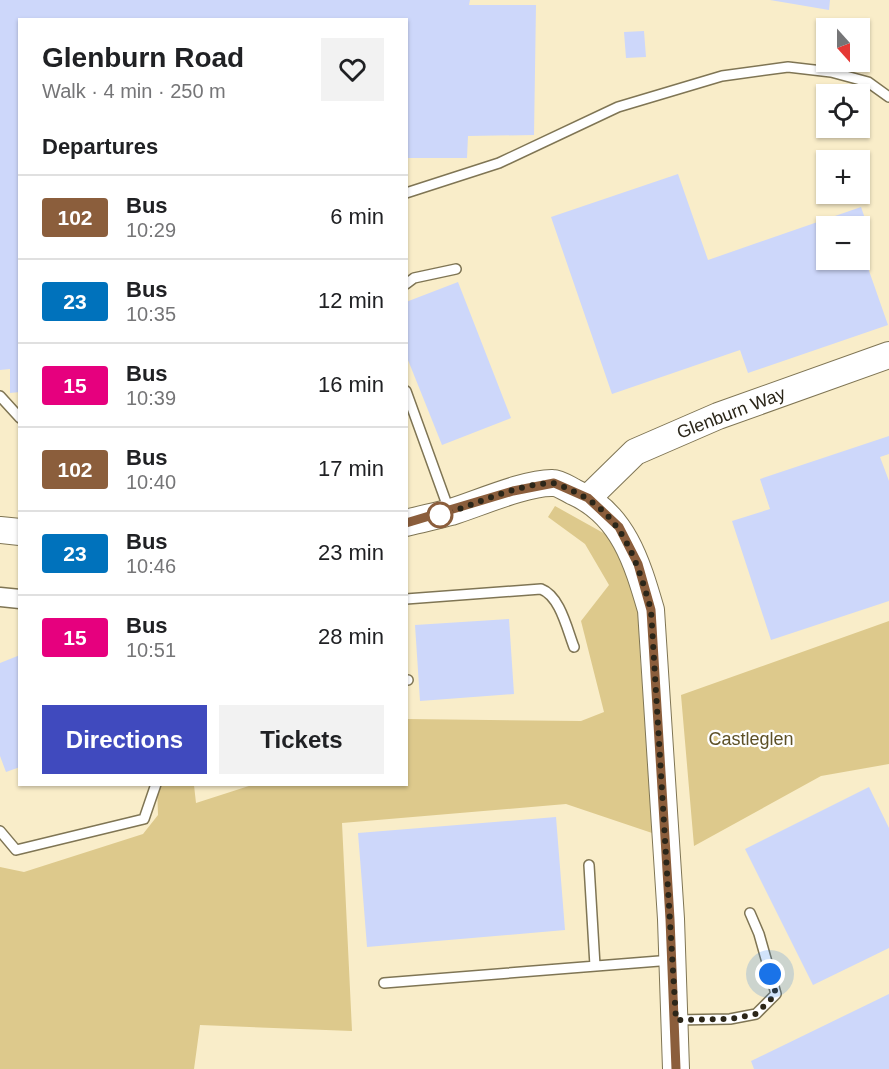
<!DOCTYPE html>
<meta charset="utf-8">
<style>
:root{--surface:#fff;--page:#f2f2f2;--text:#202124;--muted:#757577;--line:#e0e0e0;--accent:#404abe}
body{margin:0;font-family:Helvetica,sans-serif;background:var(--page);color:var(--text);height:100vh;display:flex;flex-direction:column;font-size:22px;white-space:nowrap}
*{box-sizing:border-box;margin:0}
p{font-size:20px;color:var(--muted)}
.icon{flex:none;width:33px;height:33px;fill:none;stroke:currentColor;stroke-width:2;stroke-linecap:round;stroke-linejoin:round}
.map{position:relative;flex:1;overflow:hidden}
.side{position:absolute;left:18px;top:18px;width:390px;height:768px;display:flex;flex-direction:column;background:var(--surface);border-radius:0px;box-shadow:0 2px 4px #0004}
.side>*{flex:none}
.badge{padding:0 12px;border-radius:4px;font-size:21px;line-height:39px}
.needle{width:39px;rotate:159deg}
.fabs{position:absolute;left:816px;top:18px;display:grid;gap:12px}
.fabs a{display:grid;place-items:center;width:54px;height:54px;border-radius:0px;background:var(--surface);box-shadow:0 2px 4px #0004;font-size:30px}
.you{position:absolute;width:30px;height:30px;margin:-15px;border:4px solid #fff;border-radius:50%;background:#1a73e8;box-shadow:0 0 0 9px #1a73e833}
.map>.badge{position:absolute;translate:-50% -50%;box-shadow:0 0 0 3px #fff}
h2{padding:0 24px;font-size:22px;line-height:54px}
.round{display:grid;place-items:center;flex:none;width:63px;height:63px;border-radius:0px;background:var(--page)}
.headline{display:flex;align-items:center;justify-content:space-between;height:102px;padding:0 24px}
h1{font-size:28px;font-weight:800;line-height:45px}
.action{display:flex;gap:12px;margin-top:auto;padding:12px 24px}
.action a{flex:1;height:69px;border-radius:0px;background:var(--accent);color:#fff;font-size:24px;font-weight:800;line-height:69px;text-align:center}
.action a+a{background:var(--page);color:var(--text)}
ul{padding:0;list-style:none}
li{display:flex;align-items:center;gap:18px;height:84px;padding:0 24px;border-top:2px solid var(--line)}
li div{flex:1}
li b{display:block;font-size:22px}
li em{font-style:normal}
li .badge{min-width:66px;font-weight:700;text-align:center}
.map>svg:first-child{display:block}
</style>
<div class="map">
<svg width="889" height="1069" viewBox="0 0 889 1069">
<rect width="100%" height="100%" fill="#f9edc9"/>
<path fill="#ddc98c" d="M555 506 607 535 638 593 640 657 655 834 566 804 342 823 352 1031 200 1025 194 1069H0V867L24 872 143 834 158 815 157 785H194L196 803 252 785 406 784 407 719 581 721 604 712 581 621 609 585 585 544 548 517Z
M889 621V764L821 776 694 846 681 695Z"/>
<path fill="#cdd7fa" d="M0 0H470L469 5H536L534 135 468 136 467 158H406V20H20V392L10 393V369L0 370Z
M770 0H830L829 10Z
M644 31 646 57 626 58 624 32Z
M678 174 708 260 861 207 869 230 860 233V226H826V260H860V245L888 325 748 373 740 350 612 394 551 217Z
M458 282 511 418 442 445 406 355V302Z
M889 436V454L880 457 889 481V601L771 640 732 521 770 509 760 479Z
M509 619 514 694 420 701 415 625Z
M20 655V767L6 772 0 756V663Z
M869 787 889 828V948L813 985 745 849Z
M556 817 565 930 367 947 358 833Z
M889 994V1069H754L751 1061Z"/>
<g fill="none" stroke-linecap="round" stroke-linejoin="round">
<defs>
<path id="lane" d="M406 193 499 163 618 107 722 76 788 67 831 72 868 82 889 97
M406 284 414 278 456 269
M406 391 449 510
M0 396 20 418
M406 599 541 589C560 596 567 629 574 647
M406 680H408
M0 831 16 850 144 819 156 784
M589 865 595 966
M384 983 672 960
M676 1020 730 1019 756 1014 776 994 759 934 750 913"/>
<path id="street" d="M0 597 20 599"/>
<path id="secondary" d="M588 498 635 452 718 416 889 355
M406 523C421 519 436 516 451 512 477 504 527 482 553 483 559 483 568 489 574 492 623 514 637 562 651 610L671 919 676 1069
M0 530 20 532"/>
</defs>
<use href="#lane" stroke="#7f7554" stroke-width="12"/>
<use href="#street" stroke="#7f7554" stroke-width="21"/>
<use href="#secondary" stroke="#7f7554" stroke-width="28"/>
<use href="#lane" stroke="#fff" stroke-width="9"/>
<use href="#street" stroke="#fff" stroke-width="18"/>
<use href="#secondary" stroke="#fff" stroke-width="26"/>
</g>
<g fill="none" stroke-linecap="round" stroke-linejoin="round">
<defs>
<path id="line" d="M406 523 513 491 554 483 588 498 619 527 638 564 651 610 670 919 676 1069"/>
</defs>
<use href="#line" stroke="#fff" stroke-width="14"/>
<use href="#line" stroke="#8b5e3c" stroke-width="9"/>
<path stroke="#2b2619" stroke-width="6" stroke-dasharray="0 10.8" d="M440 515C476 505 513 485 551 483 558 483 567 489 573 491 623 514 637 561 651 610L676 1020 730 1019 756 1014 776 994 770 974"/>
</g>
<circle fill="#fff" stroke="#8b5e3c" stroke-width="3" cx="440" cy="515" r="12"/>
<g text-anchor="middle" stroke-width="4.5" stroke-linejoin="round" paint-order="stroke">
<g font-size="18" fill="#2b2619" stroke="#fff">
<text transform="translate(731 413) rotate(-21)" y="6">Glenburn Way</text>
</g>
<g font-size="18" fill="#5d5026" stroke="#fff">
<text x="751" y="745">Castleglen</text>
</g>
</g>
</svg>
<div class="fabs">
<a><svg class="needle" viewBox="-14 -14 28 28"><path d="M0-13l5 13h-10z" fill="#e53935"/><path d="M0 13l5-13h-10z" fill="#757577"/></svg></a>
<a><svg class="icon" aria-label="locate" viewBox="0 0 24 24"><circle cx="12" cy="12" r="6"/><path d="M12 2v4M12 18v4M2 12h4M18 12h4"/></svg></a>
<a>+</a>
<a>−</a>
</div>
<div class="you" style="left:770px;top:974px"></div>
<section class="side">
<div class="headline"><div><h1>Glenburn Road</h1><p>Walk · 4 min · 250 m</p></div><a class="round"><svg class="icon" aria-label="heart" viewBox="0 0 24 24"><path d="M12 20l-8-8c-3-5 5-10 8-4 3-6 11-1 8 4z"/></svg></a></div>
<h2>Departures</h2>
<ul>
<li><span class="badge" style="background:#8b5e3c;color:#fff">102</span><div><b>Bus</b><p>10:29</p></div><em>6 min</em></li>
<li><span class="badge" style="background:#0072bc;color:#fff">23</span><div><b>Bus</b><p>10:35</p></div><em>12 min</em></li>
<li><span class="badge" style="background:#e6007e;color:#fff">15</span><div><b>Bus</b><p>10:39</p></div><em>16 min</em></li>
<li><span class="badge" style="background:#8b5e3c;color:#fff">102</span><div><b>Bus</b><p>10:40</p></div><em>17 min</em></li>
<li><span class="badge" style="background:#0072bc;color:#fff">23</span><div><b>Bus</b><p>10:46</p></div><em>23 min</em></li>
<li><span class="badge" style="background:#e6007e;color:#fff">15</span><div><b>Bus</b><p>10:51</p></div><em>28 min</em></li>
</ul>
<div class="action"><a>Directions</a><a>Tickets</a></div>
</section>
</div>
